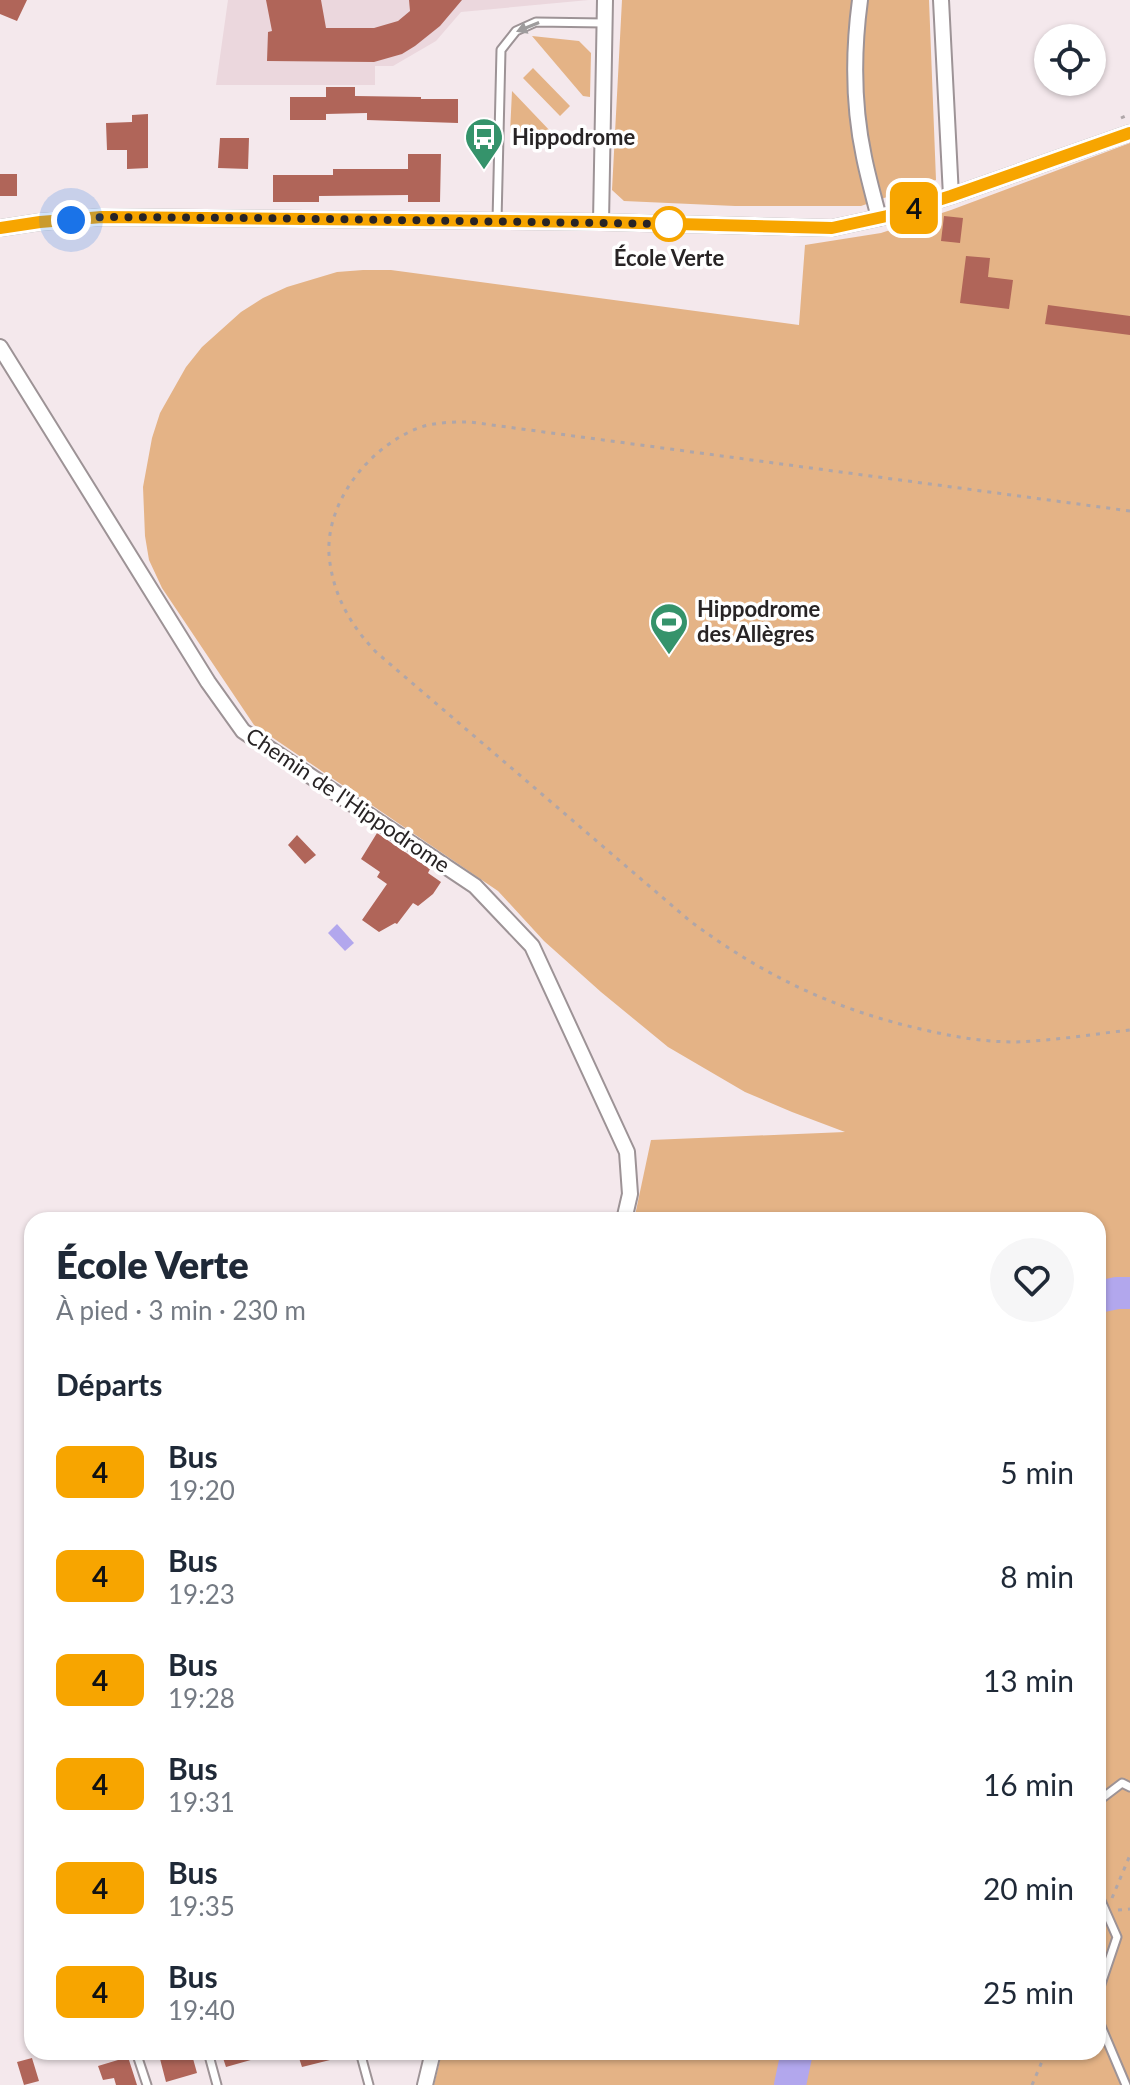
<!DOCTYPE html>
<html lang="fr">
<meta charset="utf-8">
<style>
:root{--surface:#fff;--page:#f6f6f7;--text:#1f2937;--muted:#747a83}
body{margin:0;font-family:Lato,sans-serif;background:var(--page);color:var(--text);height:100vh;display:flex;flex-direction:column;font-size:30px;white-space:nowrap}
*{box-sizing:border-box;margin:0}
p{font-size:26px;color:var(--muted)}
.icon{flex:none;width:44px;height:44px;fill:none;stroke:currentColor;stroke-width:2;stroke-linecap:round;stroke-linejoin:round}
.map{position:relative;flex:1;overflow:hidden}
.panel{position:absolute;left:24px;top:1212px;width:1082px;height:848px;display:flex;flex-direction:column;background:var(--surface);border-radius:24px;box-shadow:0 2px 6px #0004}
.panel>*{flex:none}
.badge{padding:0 16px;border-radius:12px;font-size:28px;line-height:52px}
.fabs{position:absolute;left:1034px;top:24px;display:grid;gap:16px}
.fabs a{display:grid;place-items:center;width:72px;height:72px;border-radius:50%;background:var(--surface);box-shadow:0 2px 6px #0004;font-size:40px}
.you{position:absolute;width:40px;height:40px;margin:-20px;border:6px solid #fff;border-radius:50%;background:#1a73e8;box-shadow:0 0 0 12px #1a73e833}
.map>.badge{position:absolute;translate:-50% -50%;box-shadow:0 0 0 4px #fff}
h2{padding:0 32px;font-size:30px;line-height:72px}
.round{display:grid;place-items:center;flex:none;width:84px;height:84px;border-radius:42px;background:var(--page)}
.overview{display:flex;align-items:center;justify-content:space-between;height:136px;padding:0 32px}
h1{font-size:38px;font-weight:800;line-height:60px}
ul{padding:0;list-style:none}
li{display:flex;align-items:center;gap:24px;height:104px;padding:0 32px}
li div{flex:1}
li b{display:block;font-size:30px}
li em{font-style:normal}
li .badge{min-width:88px;font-weight:700;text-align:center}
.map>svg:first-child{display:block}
</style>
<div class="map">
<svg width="1130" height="2085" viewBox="0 0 1130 2085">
<rect width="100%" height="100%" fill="#f4e8ec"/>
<path fill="#ebd7dd" d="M228 0H589L461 12 436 41 393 66H375V85H216Z"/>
<path fill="#e4b386" d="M622 0H929L936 180 861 206H735L624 201 612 190Z
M532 36 579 41 591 53 590 97 583 96Z
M533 68 570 106 560 116 523 78Z
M512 91 552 133H510Z
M1130 143V2085H434L442 2052H1098V1220H634L651 1140 845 1132 792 1112 745 1092 668 1047 601 992 544 941 498 891 254 725 162 588 149 560 145 536 143 487 152 438 160 413 186 367 202 347 241 312 263 298 287 287 337 272 363 270H391L799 325 805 245 881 233 951 210Z"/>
<path fill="#b2a7ed" d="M337 924 354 943 345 951 328 933Z"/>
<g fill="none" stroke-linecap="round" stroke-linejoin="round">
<path stroke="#b2a7ed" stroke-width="32" d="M1098 1297 1117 1293H1130
M790 2085 797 2052"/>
</g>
<path fill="#b06559" d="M0 0H27L17 21 0 14Z
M266 0H321L326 28H374L398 21 410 11 409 0H462L440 26 415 46 402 54 374 62 267 61 268 32 272 31Z
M326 87H355V96L421 97V99H458V123L367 120V113L326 114V120H290V97H326Z
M148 114V168L127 169V150H107L106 123 132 122V115Z
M220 138H249L248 169 218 168Z
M408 154H441L440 202H408V195L319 196V202H273V175H333V169H408Z
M0 174H17V196H0Z
M944 216 963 218 960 243 941 241Z
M966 256 990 258 988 277 1013 280 1009 309 960 303Z
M1048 305 1130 316V335L1045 324Z
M377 833 430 869 428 873 441 882 433 894 418 906 413 903 397 924 395 923 379 932 362 920 387 884 377 877 380 872 361 859Z
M297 835 316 855 305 864 288 845Z
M170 2052H189L190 2056 192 2055 197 2073 166 2082 159 2055Z
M221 2052H264L265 2056 226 2067Z
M297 2052H341L342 2057 302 2067Z
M128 2057 137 2085H116L114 2078 103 2080 98 2066Z
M32 2058 39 2081 24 2085 17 2062Z"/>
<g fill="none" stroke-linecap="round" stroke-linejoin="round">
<defs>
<path id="lane" d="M497 221 501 50 516 31 536 22 604 23
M1098 1805 1101 1799 1122 1783 1130 1787
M1098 1894 1117 1937 1098 1993
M1098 2019 1126 2085
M136 2052 147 2085
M208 2052 217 2085
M360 2052 369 2085"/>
<path id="street" d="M860 0C853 52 853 105 864 157 868 177 874 198 879 218
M941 0 951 196
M601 222 605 0
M0 228 40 222 102 217 601 222 832 228 887 216 951 196 1130 133
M0 347 208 682 243 731 475 886 532 946 627 1152 630 1194 624 1220
M425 2085 433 2052"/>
</defs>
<use href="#lane" stroke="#9d9396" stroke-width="11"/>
<use href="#street" stroke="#9d9396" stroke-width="18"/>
<path stroke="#afa6a9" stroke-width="3" stroke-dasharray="4 6" stroke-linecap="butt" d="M1121 118 1130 114
M1130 511 470 422C454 422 437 422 421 427 371 445 326 500 329 554 332 593 350 625 376 652L690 921C764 976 835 1010 925 1030 954 1037 985 1042 1015 1042 1052 1041 1093 1034 1130 1030
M1112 1898 1130 1855
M1118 1910 1130 1909
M1032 2085 1046 2052"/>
<use href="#lane" stroke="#fff" stroke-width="7"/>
<use href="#street" stroke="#fff" stroke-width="14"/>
</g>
<defs><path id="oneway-solid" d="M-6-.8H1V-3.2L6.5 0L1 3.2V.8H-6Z" transform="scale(2)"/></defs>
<use fill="#9e9c9d" href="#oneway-solid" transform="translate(528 27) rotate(158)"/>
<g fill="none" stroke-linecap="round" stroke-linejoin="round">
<defs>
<path id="line" d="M0 228 40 222 102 217 601 222 832 228 887 216 951 196 1130 133"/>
</defs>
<use href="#line" stroke="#fff" stroke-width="18"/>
<use href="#line" stroke="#f7a500" stroke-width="12"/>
<path stroke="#282425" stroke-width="8" stroke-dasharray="0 14.4" d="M71 220 102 217 255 218 669 224"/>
</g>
<defs>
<symbol id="bus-pin" viewBox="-11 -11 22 30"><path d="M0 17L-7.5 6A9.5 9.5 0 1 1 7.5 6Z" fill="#35936b" stroke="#fff"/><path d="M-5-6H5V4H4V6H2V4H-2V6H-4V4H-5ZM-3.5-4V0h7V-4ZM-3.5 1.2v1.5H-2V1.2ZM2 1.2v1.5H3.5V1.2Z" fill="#fff"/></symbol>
<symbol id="stadium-pin" viewBox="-11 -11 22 30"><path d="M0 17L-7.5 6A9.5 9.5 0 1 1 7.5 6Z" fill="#35936b" stroke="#fff"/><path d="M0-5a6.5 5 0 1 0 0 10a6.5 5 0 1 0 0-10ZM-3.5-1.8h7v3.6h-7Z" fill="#fff"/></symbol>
</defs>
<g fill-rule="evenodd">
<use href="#bus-pin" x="462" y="115" width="44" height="60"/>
<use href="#stadium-pin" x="647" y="600" width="44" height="60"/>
</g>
<circle fill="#fff" stroke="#f7a500" stroke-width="4" cx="669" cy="224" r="16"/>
<g text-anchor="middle" stroke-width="7" stroke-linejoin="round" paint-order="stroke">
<g font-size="22" font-weight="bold" fill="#282425" stroke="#fff" text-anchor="start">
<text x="512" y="145">Hippodrome</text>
<text x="697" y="617">Hippodrome<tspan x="697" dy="25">des Allègres</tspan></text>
</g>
<g font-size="22" font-weight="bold" fill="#282425" stroke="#fff">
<text x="669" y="266">École Verte</text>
</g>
<g font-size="22" fill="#282425" stroke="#fff">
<text transform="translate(348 800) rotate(34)" y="8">Chemin de l'Hippodrome</text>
</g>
</g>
</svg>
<div class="fabs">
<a><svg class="icon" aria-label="locate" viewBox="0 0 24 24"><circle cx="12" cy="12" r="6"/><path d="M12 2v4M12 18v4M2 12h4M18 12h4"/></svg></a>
</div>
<div class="you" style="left:71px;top:220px"></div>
<b class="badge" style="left:914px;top:208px;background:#f7a500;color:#111">4</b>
<section class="panel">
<div class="overview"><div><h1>École Verte</h1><p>À pied · 3 min · 230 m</p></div><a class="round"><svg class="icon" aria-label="heart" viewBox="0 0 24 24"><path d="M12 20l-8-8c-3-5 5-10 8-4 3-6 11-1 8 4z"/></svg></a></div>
<h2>Départs</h2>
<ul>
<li><span class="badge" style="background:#f7a500;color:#111">4</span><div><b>Bus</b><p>19:20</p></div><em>5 min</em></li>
<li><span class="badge" style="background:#f7a500;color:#111">4</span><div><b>Bus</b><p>19:23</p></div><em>8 min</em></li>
<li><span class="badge" style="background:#f7a500;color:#111">4</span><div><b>Bus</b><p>19:28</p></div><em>13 min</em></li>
<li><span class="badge" style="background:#f7a500;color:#111">4</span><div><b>Bus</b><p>19:31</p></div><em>16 min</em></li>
<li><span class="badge" style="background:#f7a500;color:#111">4</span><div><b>Bus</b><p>19:35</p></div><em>20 min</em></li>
<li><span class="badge" style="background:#f7a500;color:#111">4</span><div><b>Bus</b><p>19:40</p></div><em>25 min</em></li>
</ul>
</section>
</div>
